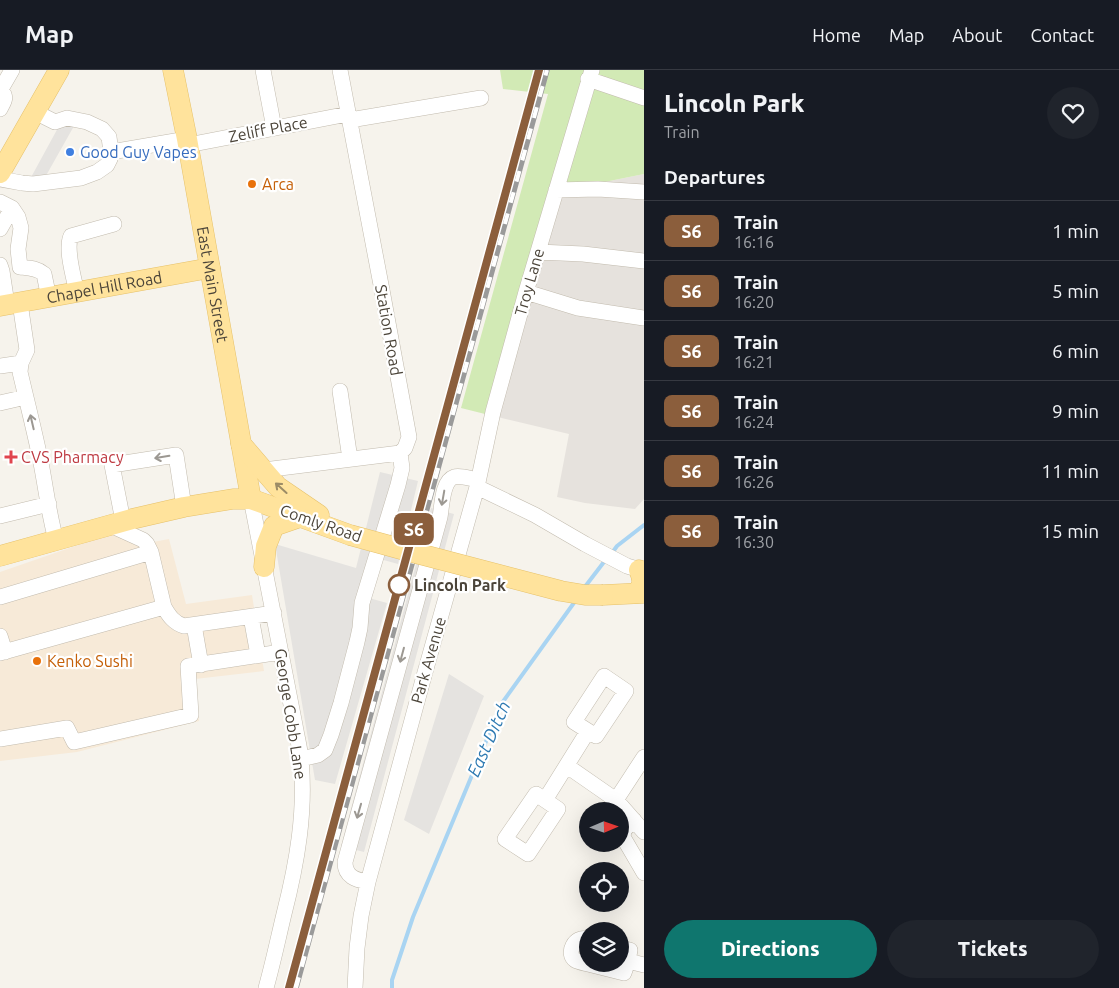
<!DOCTYPE html>
<style>
:root{--surface:#171b24;--page:#20242c;--text:#f1f3f6;--muted:#9ea1a6;--line:#363941;--accent:#0f766e}
body{margin:0;font-family:Ubuntu,sans-serif;background:var(--page);color:var(--text);height:100vh;display:flex;flex-direction:column;font-size:19px;white-space:nowrap}
*{box-sizing:border-box;margin:0}
p{font-size:16px;color:var(--muted)}
.icon{flex:none;width:28px;height:28px;fill:none;stroke:currentColor;stroke-width:2;stroke-linecap:round;stroke-linejoin:round}
.map{position:relative;flex:1;overflow:hidden}
.drawer{display:flex;flex-direction:column;background:var(--surface);width:475px}
.drawer>*{flex:none}
.badge{padding:0 10px;border-radius:8px;font-size:18px;line-height:32px}
.needle{width:32px;rotate:88deg}
.fabs{position:absolute;left:579px;top:732px;display:grid;gap:10px}
.fabs a{display:grid;place-items:center;width:50px;height:50px;border-radius:50%;background:var(--surface);box-shadow:0 5px 20px #0002;font-size:25px}
.map>.badge{position:absolute;translate:-50% -50%;box-shadow:0 0 0 2px #fff}
h2{padding:0 20px;font-size:19px;line-height:45px}
.round{display:grid;place-items:center;flex:none;width:52px;height:52px;border-radius:26px;background:var(--page)}
.headline{display:flex;align-items:center;justify-content:space-between;height:85px;padding:0 20px}
h1{font-size:24px;font-weight:800;line-height:38px}
.cta{display:flex;gap:10px;margin-top:auto;padding:10px 20px}
.cta a{flex:1;height:58px;border-radius:30px;background:var(--accent);color:#fff;font-size:20px;font-weight:800;line-height:58px;text-align:center}
.cta a+a{background:var(--page);color:var(--text)}
ul{padding:0;list-style:none}
li{display:flex;align-items:center;gap:15px;height:60px;padding:0 20px;border-top:1px solid var(--line)}
li div{flex:1}
li b{display:block;font-size:19px}
li em{font-style:normal}
li .badge{min-width:55px;font-weight:700;text-align:center}
header{display:flex;align-items:center;gap:30px;box-sizing:border-box;height:70px;padding:0 25px;background:var(--surface);border-bottom:1px solid var(--line)}
header strong{font-size:24px}
nav{display:flex;gap:28px;margin-inline-start:auto;font-size:18px}
main{display:flex;flex:1;min-height:0}
.map>svg:first-child{display:block}
</style>
<header>
<strong>Map</strong>
<nav><a>Home</a><a>Map</a><a>About</a><a>Contact</a></nav>
</header>
<main>
<div class="map">
<svg width="644" height="918" viewBox="0 0 644 918">
<rect width="100%" height="100%" fill="#f6f3ec"/>
<path fill="#f7ead8" d="M110 464 153 472 169 469 186 534 252 525 264 601 195 609 199 651 77 682 0 691V502Z"/>
<path fill="#e6e2dd" d="M644 104V429L635 439 585 433 557 427 569 364 489 345 555 122Z"/>
<path fill="#d2eab5" d="M500 0H644V104L555 122 489 345 461 338 548 24 503 19Z"/>
<path fill="#e5e3e0" d="M59 56H74L43 111H29Z
M380 402 418 411 398 494 380 489 369 528 387 533 335 714 315 710 275 474 356 498Z
M431 438 454 444 364 782 341 776Z
M449 604 484 626 429 764 404 750Z"/>
<g fill="none" stroke-linecap="round" stroke-linejoin="round">
<path stroke="#a9d4f2" stroke-width="4" d="M612 483 617 476 644 455
M584 518 607 488
M392 918V910L413 847 502 633 576 530"/>
<defs>
<path id="minor" d="M263 0 274 58
M588 9 644 28
M0 39C5 30 7 28 1 19L12 0
M350 50 481 28
M188 75 348 44
M111 82 187 69
M0 109 22 113 33 114 81 108 97 102 107 95 110 89 111 82 109 67 102 59 87 52 67 48 55 52 35 42
M556 120 598 119 644 122
M0 132 12 138 18 147 21 158 18 179 20 197C29 198 37 198 44 204L49 228
M0 159 12 138
M538 182 583 184 644 191
M0 195 2 201 7 234
M526 222 578 238 644 248
M77 223C74 208 65 179 71 166L114 154
M21 293 20 302C27 332 35 363 41 393 46 419 49 445 56 470
M0 296 21 293 27 280 20 233
M340 321 350 389
M0 333 26 327
M264 400 400 383 405 378 409 367 382 220 340 0
M477 417 535 445 585 474 627 496 644 501
M251 429 295 655C297 667 300 678 301 689 306 742 297 793 284 844 278 869 273 893 266 918
M0 446 49 434
M123 451 112 395 176 385 184 437
M110 455 143 470 147 474 151 482
M0 527 151 482 164 537
M251 547 258 585
M194 555 201 595
M0 566 5 582
M0 583 164 537C169 546 174 553 184 556L274 543
M604 606 626 621 596 666 574 652Z
M0 669 67 658 74 672 191 645 188 596 281 582
M301 689 318 685 325 680 331 665 341 633 357 572 360 558 362 533 398 415 402 398 400 383
M567 696 616 730 644 762
M536 724 558 739 528 784 505 769Z
M545 730 588 661
M616 730 644 687
M634 750 624 760 623 767 644 803
M368 812C356 810 345 807 345 792L440 447C442 437 442 411 454 407 461 405 471 409 478 410
M588 869C574 865 566 884 575 890 578 892 584 893 588 894
M628 891 644 895
M588 894 624 903 628 891 630 880 620 878
M355 918 357 878 361 846 368 812 424 606 477 417 493 342 526 222 592 0"/>
<g id="major">
<path id="s1" d="M173 0 187 69 251 429"/>
<path d="M0 103 59 0"/>
<path id="s2" d="M0 236 210 198"/>
<path d="M241 374 278 417 319 445"/>
<path d="M0 486 132 449 184 437 233 429H251L350 465"/>
<path d="M264 497 266 476 274 456 300 447"/>
<path d="M636 523C644 516 643 509 639 500"/>
<path d="M603 525 644 523"/>
</g>
</defs>
<use href="#minor" stroke="#c2bbae" stroke-width="16"/>
<use href="#major" stroke="#e6c16a" stroke-width="21"/>
<use href="#minor" stroke="#fff" stroke-width="15"/>
<use href="#major" stroke="#ffe39c" stroke-width="20"/>
<defs>
<path id="rail" d="M426 415 539 0
M288 918 355 675
M296 918 547 0"/>
</defs>
<use href="#rail" stroke="#9a9a9a" stroke-width="5.5"/>
<use href="#rail" stroke="#fff" stroke-width="4" stroke-dasharray="11" stroke-linecap="butt"/>
<defs>
<path id="major-bridge" d="M350 465 412 482 561 521 585 525H603"/>
</defs>
<use href="#major-bridge" stroke="#e6c16a" stroke-width="21" stroke-linecap="butt"/>
<use href="#major-bridge" stroke="#ffe39c" stroke-width="20"/>
</g>
<defs><path id="oneway-shaft" d="M-6 0H5M1.5-3L5.5 0L1.5 3" fill="none" stroke-width="1.6" stroke-linecap="round" stroke-linejoin="round" transform="scale(1.25)"/></defs>
<g stroke="#9c9892">
<use href="#oneway-shaft" transform="translate(32 352) rotate(-103)"/>
<use href="#oneway-shaft" transform="translate(162 387) rotate(171)"/>
<use href="#oneway-shaft" transform="translate(443 428) rotate(100)"/>
<use href="#oneway-shaft" transform="translate(402 585) rotate(105)"/>
<use href="#oneway-shaft" transform="translate(359 741) rotate(106)"/>
</g>
<use stroke="#9c8c66" href="#oneway-shaft" transform="translate(281 418) rotate(-138)"/>
<g fill="none" stroke-linecap="round" stroke-linejoin="round">
<defs>
<path id="line" d="M289 918 539 0"/>
</defs>
<use href="#line" stroke="#fff" stroke-width="11"/>
<use href="#line" stroke="#8b5e3c" stroke-width="8"/>
</g>
<circle fill="#3f7fe0" stroke="#fff" stroke-width="2" cx="70" cy="82" r="5"/>
<g fill="#e8710a" stroke="#fff" stroke-width="2">
<circle cx="252" cy="114" r="5"/>
<circle cx="37" cy="591" r="5"/>
</g>
<path fill="#e0444e" stroke="#fff" stroke-width="2" d="M8.5 379.5h5v5h5v5h-5v5h-5v-5h-5v-5h5z"/>
<circle fill="#fff" stroke="#8b5e3c" stroke-width="2.5" cx="399" cy="515" r="10"/>
<g text-anchor="middle" stroke-width="4.5" stroke-linejoin="round" paint-order="stroke">
<g font-size="16" fill="#4b4439" stroke="#fff">
<text transform="translate(268 59) rotate(-11)" y="6">Zeliff Place</text>
<text transform="translate(529 212) rotate(-74)" y="6">Troy Lane</text>
<text dy="6" stroke="none"><textPath href="#s1" startOffset="218">East Main Street</textPath></text>
<text dy="6" stroke="none"><textPath href="#s2" startOffset="106">Chapel Hill Road</textPath></text>
<text transform="translate(389 260) rotate(80)" y="6">Station Road</text>
<text transform="translate(321 453) rotate(19)" y="6">Comly Road</text>
<text transform="translate(428 590) rotate(-74)" y="6">Park Avenue</text>
<text transform="translate(291 644) rotate(81)" y="6">George Cobb Lane</text>
</g>
<g font-size="16" fill="#366cbe" stroke="#fff" text-anchor="start">
<text x="80" y="88">Good Guy Vapes</text>
</g>
<g font-size="16" fill="#c56008" stroke="#fff" text-anchor="start">
<text x="262" y="120">Arca</text>
<text x="47" y="597">Kenko Sushi</text>
</g>
<g font-size="16" fill="#be3a42" stroke="#fff" text-anchor="start">
<text x="21" y="393">CVS Pharmacy</text>
</g>
<g font-size="16" font-weight="bold" fill="#4b4439" stroke="#fff" text-anchor="start">
<text x="414" y="521">Lincoln Park</text>
</g>
<g font-size="18" font-style="italic" fill="#2e7ab2" stroke="#fff">
<text transform="translate(489 669) rotate(-66)" y="6">East Ditch</text>
</g>
</g>
</svg>
<div class="fabs">
<a><svg class="needle" viewBox="-14 -14 28 28"><path d="M0-13l5 13h-10z" fill="#e53935"/><path d="M0 13l5-13h-10z" fill="#9ea1a6"/></svg></a>
<a><svg class="icon" aria-label="locate" viewBox="0 0 24 24"><circle cx="12" cy="12" r="6"/><path d="M12 2v4M12 18v4M2 12h4M18 12h4"/></svg></a>
<a><svg class="icon" aria-label="layers" viewBox="0 0 24 24"><path d="M12 4l9 5-9 5-9-5zM3 14l9 5 9-5"/></svg></a>
</div>
<b class="badge" style="left:414px;top:459px;background:#8b5e3c;color:#fff">S6</b>
</div>
<section class="drawer">
<div class="headline"><div><h1>Lincoln Park</h1><p>Train</p></div><a class="round"><svg class="icon" aria-label="heart" viewBox="0 0 24 24"><path d="M12 20l-8-8c-3-5 5-10 8-4 3-6 11-1 8 4z"/></svg></a></div>
<h2>Departures</h2>
<ul>
<li><span class="badge" style="background:#8b5e3c;color:#fff">S6</span><div><b>Train</b><p>16:16</p></div><em>1 min</em></li>
<li><span class="badge" style="background:#8b5e3c;color:#fff">S6</span><div><b>Train</b><p>16:20</p></div><em>5 min</em></li>
<li><span class="badge" style="background:#8b5e3c;color:#fff">S6</span><div><b>Train</b><p>16:21</p></div><em>6 min</em></li>
<li><span class="badge" style="background:#8b5e3c;color:#fff">S6</span><div><b>Train</b><p>16:24</p></div><em>9 min</em></li>
<li><span class="badge" style="background:#8b5e3c;color:#fff">S6</span><div><b>Train</b><p>16:26</p></div><em>11 min</em></li>
<li><span class="badge" style="background:#8b5e3c;color:#fff">S6</span><div><b>Train</b><p>16:30</p></div><em>15 min</em></li>
</ul>
<div class="cta"><a>Directions</a><a>Tickets</a></div>
</section>
</main>
